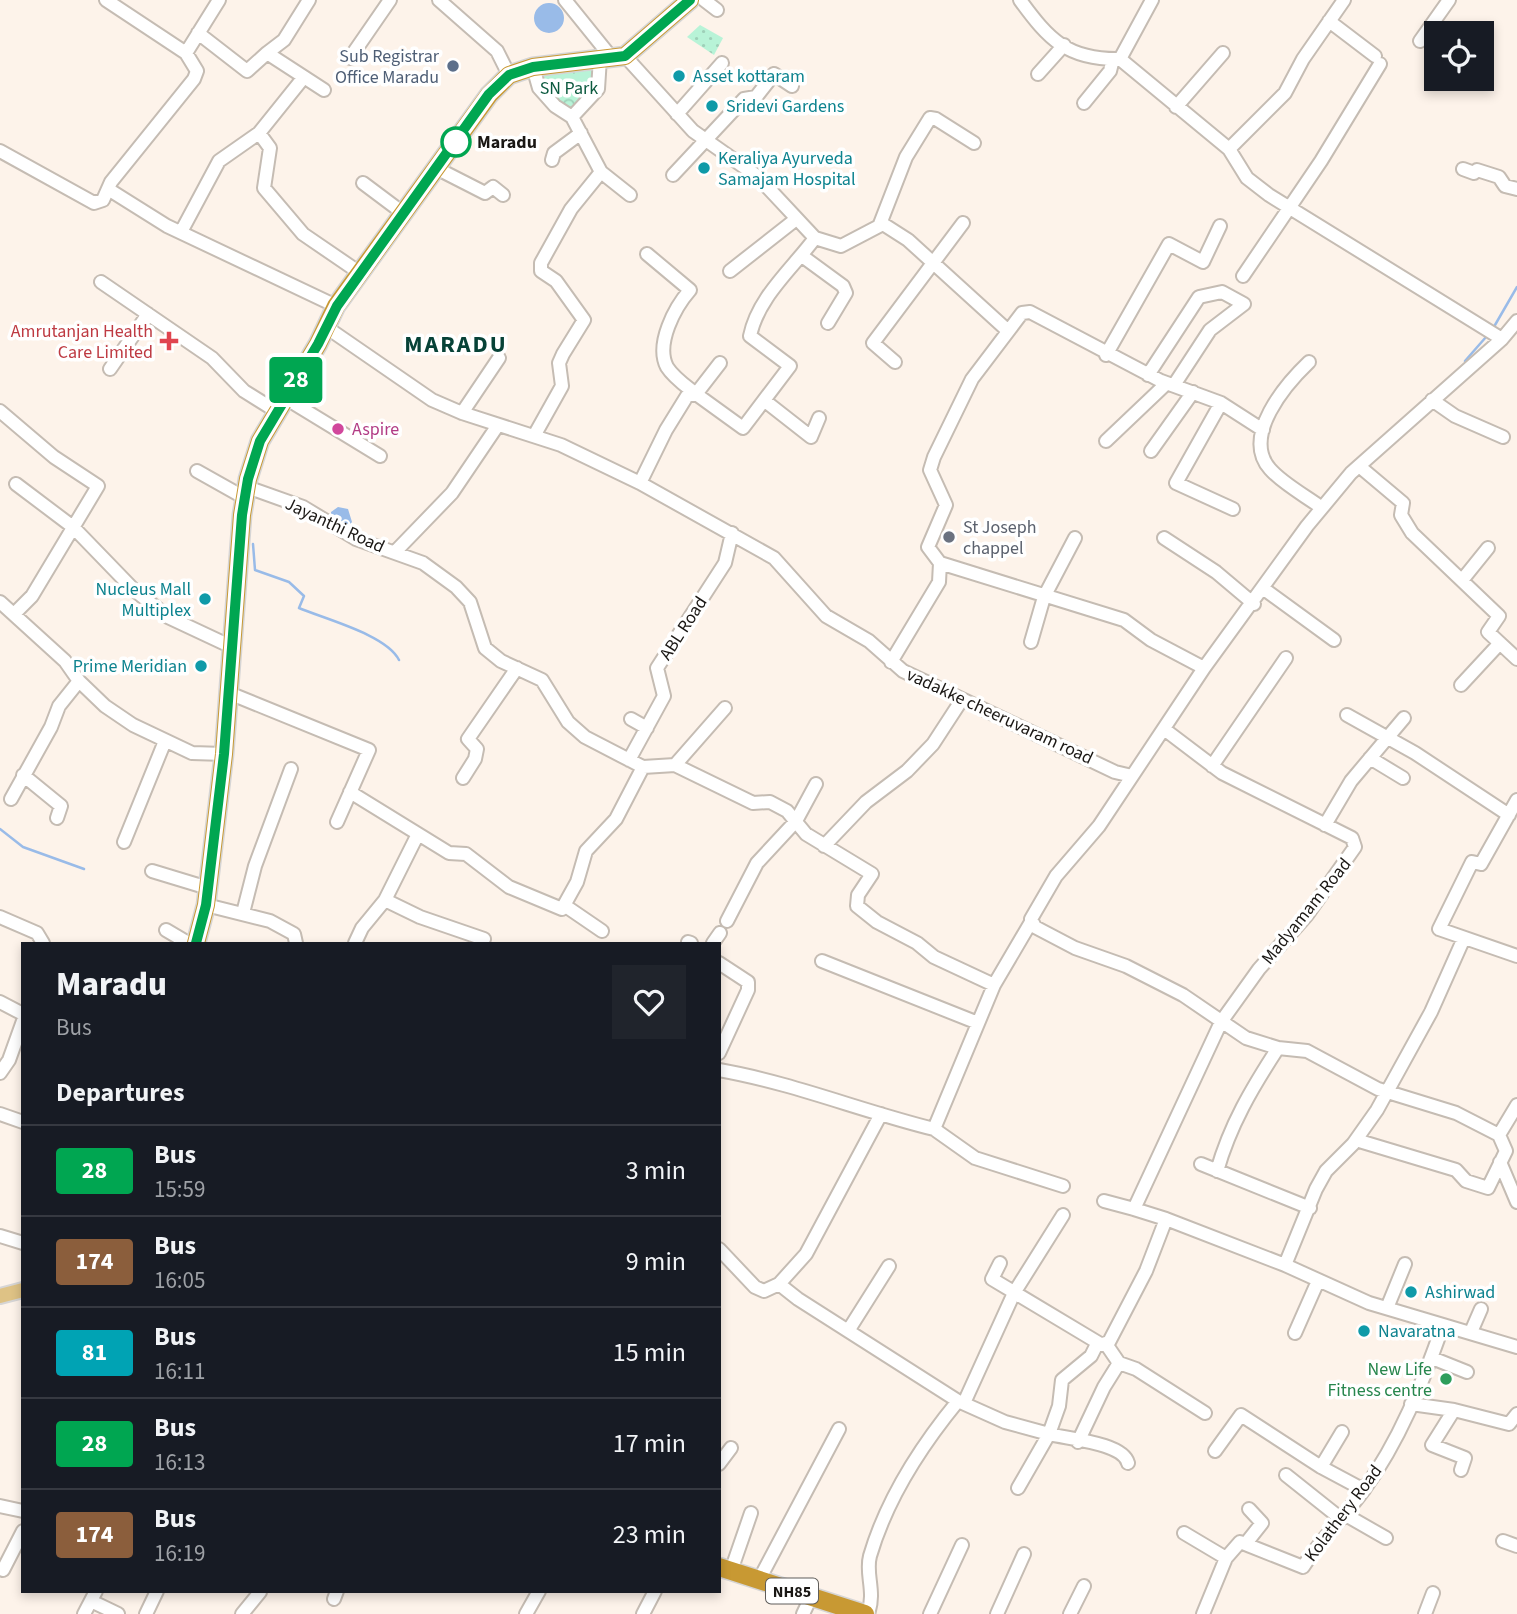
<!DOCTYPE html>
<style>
:root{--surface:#171b24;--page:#20242c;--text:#f1f3f6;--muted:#9ea1a6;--line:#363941}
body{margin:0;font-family:"Source Sans 3",sans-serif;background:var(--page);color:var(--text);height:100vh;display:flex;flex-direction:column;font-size:26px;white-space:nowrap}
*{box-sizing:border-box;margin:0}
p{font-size:23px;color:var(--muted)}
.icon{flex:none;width:38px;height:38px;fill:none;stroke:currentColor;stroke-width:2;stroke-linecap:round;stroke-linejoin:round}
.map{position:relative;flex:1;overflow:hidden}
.sheet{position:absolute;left:21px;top:942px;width:700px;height:651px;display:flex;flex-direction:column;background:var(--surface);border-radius:0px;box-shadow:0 4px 10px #0003}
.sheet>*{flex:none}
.badge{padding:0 14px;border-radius:5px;font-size:24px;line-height:46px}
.tools{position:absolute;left:1424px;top:21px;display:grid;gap:14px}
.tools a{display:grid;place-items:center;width:70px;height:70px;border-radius:0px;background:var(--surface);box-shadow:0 4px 10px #0003;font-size:35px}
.map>.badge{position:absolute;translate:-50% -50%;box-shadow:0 0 0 4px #fff}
h2{padding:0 35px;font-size:26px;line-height:63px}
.round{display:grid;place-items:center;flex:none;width:74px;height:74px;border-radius:0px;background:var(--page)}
.summary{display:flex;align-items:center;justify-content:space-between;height:119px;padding:0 35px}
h1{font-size:33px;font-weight:800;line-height:52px}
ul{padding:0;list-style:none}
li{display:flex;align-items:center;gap:21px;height:91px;padding:0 35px;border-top:2px solid var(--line)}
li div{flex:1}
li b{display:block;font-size:26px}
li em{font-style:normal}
li .badge{min-width:77px;font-weight:700;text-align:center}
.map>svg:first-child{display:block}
</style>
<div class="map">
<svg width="1517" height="1614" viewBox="0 0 1517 1614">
<defs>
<pattern id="grass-dots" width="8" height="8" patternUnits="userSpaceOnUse" patternTransform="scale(1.75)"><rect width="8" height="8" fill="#b8f3d7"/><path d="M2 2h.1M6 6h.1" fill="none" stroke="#9ed0b8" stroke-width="1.8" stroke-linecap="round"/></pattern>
<pattern id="park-crowns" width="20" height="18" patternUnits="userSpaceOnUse" patternTransform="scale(1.75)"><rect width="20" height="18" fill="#b8f3d7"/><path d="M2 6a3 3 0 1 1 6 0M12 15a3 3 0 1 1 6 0" fill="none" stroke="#9ed0b8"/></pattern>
</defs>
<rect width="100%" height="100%" fill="#fdf3ea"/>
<path fill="url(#grass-dots)" d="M700 25 723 38 714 55 687 37Z"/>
<path fill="url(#park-crowns)" d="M595 66 597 82 577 110C553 109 547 95 539 73Z"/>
<path fill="#99bbe8" d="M534 18a15 15 0 1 1 30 0a15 15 0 1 1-30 0Z
M338 507 348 509 352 522 347 528 331 521V512Z"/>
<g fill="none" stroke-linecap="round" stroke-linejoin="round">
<path stroke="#99bbe8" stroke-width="2.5" d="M1495 325 1517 287
M1465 361 1486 337
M253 544 255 570 289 582 304 596 299 608C325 619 387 635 399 660
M0 829 23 847 84 869"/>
<defs>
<path id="minor" d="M106 0 186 53 219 0
M439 0 497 51 509 75
M565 0 611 57
M704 0 717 10
M1020 0C1049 40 1068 60 1120 59L1229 149 1247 178 1269 195 1502 339
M1329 21 1375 56
M198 33 247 71 267 53 324 90
M1420 41 1449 0
M267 53 284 40 309 0
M625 56 693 131 757 176 815 238C792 269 758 297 750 336L790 366 743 428 696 394 687 396 666 430 640 483 774 558 826 616 869 641 903 671 1115 772 1132 776
M350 58 390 0
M1120 59 1152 0
M533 67 539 88 555 106 572 117 601 172 571 209 541 263V271L556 281 584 320 563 354 559 363 562 386 534 436
M1038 74 1064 45
M1084 103 1110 71 1113 59
M1176 107 1223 53
M677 114 722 63
M572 117 598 89 600 58
M259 133 270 148 264 188 303 234 360 273
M1229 149 1285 93 1303 59 1344 0
M0 151 94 203 103 200 111 182 194 79 197 71 186 53
M552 160 554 153 581 133
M436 168 485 193 493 187 503 195
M1463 169 1474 173 1477 170 1499 177 1505 186 1517 189
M601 172 630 195
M673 175 744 99 756 97 774 74 792 86
M363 183 403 213
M108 189 167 226 336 306
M880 224 906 157 930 118 936 119 974 143
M181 232 219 161 259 133 304 77
M815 238 841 246 883 224 908 240 1007 330
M647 254 690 290C675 307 655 344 667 367 674 378 686 386 696 394L720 363
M802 256 843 286 846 293 828 323
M730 271 795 220
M1243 276 1321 161 1380 64
M101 282 212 358 244 391 276 411
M326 327 432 400 462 413 561 445 640 483
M1106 355 1169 244 1203 262 1220 226
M895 362 873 343 963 223
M1309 362C1286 384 1241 436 1270 469 1283 484 1306 496 1322 508
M110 369 148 314
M1148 375 1199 297 1222 292 1244 304 1210 330 1174 385
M285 398 380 456
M1432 400 1455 416 1503 437
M765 401 811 437 819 418
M1221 403 1176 483 1233 509
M0 411 54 457 98 486 32 596 14 614
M462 413 499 358
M1106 441 1167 383
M1151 451 1193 392
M1359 466 1403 503 1401 515 1412 533 1499 616 1488 632 1517 659
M197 471 245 498
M16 484 73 527 133 589 168 617 232 647
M247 487 303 507 356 539 423 563 456 587 470 602 485 648 501 661 542 680 568 722 585 737 643 767 675 765 753 803 770 802 787 811 806 834 872 874 858 895 857 906 877 922 917 943 934 957 994 985
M1164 538 1216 572 1254 604
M395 552 452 493 498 425
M940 563 1124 620 1151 640 1204 668
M1463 579 1488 548
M1264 589 1334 640
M0 602 65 661 79 681 105 706 133 725 192 753 224 754
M1031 642 1044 597 1075 538
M891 662 939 582 940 563 928 547 946 505 930 470 934 457 972 379 1022 313 1030 312 1161 381 1221 403 1263 430
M1461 685 1500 643
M229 693 369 750 337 822
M1347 715 1415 753 1509 815
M631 719 647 728
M1164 729 1222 773 1352 838 1355 847 1307 915 1259 969 1221 1022 1134 1209 1166 1219
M1370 758 1403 778
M629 760 664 696 657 668 725 563 732 533
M675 765 725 708
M1212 766 1286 658
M23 775 61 806 57 818
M463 778 475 759 477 749 468 739 517 668
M350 792 449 853 466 854 509 887 562 909 577 882 586 851 616 819 643 767
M11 799 51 727 59 706 79 681
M1517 800 1481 864 1472 862 1439 929 1517 956
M1325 825 1351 781 1404 718
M124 842 165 741
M824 846 866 802 907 771 933 744 961 701
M152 871 208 888
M385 900 418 834
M206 905 270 921 294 934 296 943
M564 905 602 931
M243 913 255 866 291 769
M0 917 37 933 43 943
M727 921 757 863 796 821 816 784
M166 930 188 943
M688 942 691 943
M355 943 362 928 385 900 420 917 484 939
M713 943 720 933
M822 961 978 1023
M719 963 748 982V990L719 1053
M0 1002 23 1014
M719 1070C793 1083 861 1111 934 1129L994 985 1031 922
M0 1073 9 1060 23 1021
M0 1114 23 1122
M934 1129 975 1158 1063 1186
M1499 1135 1517 1105
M1356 1140 1456 1170 1466 1181 1488 1188 1506 1151 1499 1135 1456 1113 1378 1089 1307 1051 1278 1048 1246 1038 1183 995 1126 966 1075 948 1035 927 1031 919 1056 876 1099 826 1204 668 1307 526 1351 473 1502 339 1517 321
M1500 1162 1517 1202
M1201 1164 1310 1208
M1217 1171C1230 1125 1252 1088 1278 1048
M1104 1201 1134 1209
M0 1236 23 1243
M719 1249 755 1287 764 1291 779 1284
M1000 1263 992 1279 1102 1345
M1285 1265 1316 1189 1326 1171 1353 1144 1377 1110 1431 1012 1464 938
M1387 1308 1405 1264
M1443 1325 1517 1347
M848 1331 889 1266
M1471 1332 1481 1309
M1295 1333 1318 1281
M1432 1358 1467 1372
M1119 1363 1136 1369 1205 1413
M958 1401 1005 1422 1049 1434 1018 1488
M964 1403 1014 1293 1063 1215
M1411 1404 1454 1410 1509 1424 1517 1414
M1454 1410 1432 1445 1465 1458 1461 1470
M1078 1442 1104 1387 1119 1363 1106 1344
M1215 1451 1241 1415 1321 1467 1364 1490
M1128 1463C1123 1443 1069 1439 1049 1434L1059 1406 1062 1380 1091 1356 1096 1346 1109 1342 1146 1271 1166 1219 1285 1265 1369 1303 1443 1325C1423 1382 1399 1442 1363 1491 1344 1517 1321 1539 1303 1567L1240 1542 1226 1558 1203 1614
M719 1464 731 1448
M1321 1467 1342 1432
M1286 1475 1340 1518
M0 1506 23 1511
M1344 1514 1386 1538
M1184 1533 1226 1558
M1503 1541 1517 1546
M1247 1542 1262 1523 1249 1509
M3 1570 23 1531
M731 1571 751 1513
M759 1580 839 1429
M334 1599 337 1591
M91 1601 118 1614
M84 1614 96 1591
M146 1614 157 1591
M242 1614 260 1592
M526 1614 539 1591
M643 1614 655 1591
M803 1614 811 1597
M868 1614C876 1591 865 1574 870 1556 887 1498 921 1446 958 1401L798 1299 779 1284 806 1254 881 1114
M930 1614 962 1545
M997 1614 1024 1554
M1070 1614 1084 1586
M1425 1614 1433 1593"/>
<path id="major" d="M0 1296 23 1290"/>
<path id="highway" d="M196 943 206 905 224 754 242 515 248 479 260 441 318 344 336 306 489 95 509 75 533 67 625 56 690 0
M719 1567 865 1614"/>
</defs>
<use href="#minor" stroke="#c5bcb3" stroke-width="16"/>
<use href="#major" stroke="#d6d5d5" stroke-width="18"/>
<use href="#highway" stroke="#d6d5d5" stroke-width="21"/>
<use href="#minor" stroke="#fff" stroke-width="12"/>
<use href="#major" stroke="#dec285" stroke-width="14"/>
<use href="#highway" stroke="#c89933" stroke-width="18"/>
</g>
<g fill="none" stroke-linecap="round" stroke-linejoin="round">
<defs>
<path id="line" d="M196 943 206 905 224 754 242 515 248 479 260 441 318 344 337 306 489 94 509 75 533 67 625 56 690 0"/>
</defs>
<use href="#line" stroke="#fff" stroke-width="16"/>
<use href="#line" stroke="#00a651" stroke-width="10"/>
</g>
<circle fill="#5c6f8a" stroke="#fff" stroke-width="2.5" cx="453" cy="66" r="7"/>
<g fill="#0f9aa8" stroke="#fff" stroke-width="2.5">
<circle cx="679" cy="76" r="7"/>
<circle cx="712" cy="106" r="7"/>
<circle cx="704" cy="168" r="7"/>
<circle cx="205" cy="599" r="7"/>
<circle cx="201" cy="666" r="7"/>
<circle cx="1411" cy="1292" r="7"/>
<circle cx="1364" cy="1331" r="7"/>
</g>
<circle fill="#fff" stroke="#00a651" stroke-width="3.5" cx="456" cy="142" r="14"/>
<path fill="#e0444e" stroke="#fff" stroke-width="2.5" d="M165.5 330.5h7v7h7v7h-7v7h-7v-7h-7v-7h7z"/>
<circle fill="#d1479c" stroke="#fff" stroke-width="2.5" cx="338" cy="429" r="7"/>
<circle fill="#6b7280" stroke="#fff" stroke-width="2.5" cx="949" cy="537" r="7"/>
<circle fill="#2e9e5b" stroke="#fff" stroke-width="2.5" cx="1446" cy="1379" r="7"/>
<g text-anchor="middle" stroke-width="7" stroke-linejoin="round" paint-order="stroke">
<rect fill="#fff" stroke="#5f5d5a" stroke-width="2" x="766" y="1578.5" width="52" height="25" rx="5"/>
<g font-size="16" font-weight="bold" fill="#1a1714">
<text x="792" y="1597">NH85</text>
</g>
<g font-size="18" fill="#4e5e75" stroke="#fff" text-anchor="end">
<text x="439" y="62">Sub Registrar<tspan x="439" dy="21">Office Maradu</tspan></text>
</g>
<g font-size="18" fill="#0d838f" stroke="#fff" text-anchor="start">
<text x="693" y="82">Asset kottaram</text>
<text x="726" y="112">Sridevi Gardens</text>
<text x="718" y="164">Keraliya Ayurveda<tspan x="718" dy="21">Samajam Hospital</tspan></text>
<text x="191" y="595" text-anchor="end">Nucleus Mall<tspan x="191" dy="21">Multiplex</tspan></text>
<text x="187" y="672" text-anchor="end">Prime Meridian</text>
<text x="1425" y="1298">Ashirwad</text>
<text x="1378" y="1337">Navaratna</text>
</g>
<g font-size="18" fill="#0c5a3f" stroke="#fff">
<text x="569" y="94">SN Park</text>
</g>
<g font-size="18" font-weight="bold" fill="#1a1714" stroke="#fff" text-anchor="start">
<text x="477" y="148">Maradu</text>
</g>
<g font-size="18" fill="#be3a42" stroke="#fff" text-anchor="end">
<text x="153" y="337">Amrutanjan Health<tspan x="153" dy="21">Care Limited</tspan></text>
</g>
<g font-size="18" fill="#b23c85" stroke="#fff" text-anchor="start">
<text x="352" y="435">Aspire</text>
</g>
<g font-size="18" fill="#1a1714" stroke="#fff">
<text transform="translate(335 525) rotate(25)" y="6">Jayanthi Road</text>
<text transform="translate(683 628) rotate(-57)" y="6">ABL Road</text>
<text transform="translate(1000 716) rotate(25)" y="6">vadakke cheeruvaram road</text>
<text transform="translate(1306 911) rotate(-51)" y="6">Madyamam Road</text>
<text transform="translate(1343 1513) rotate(-53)" y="6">Kolathery Road</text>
</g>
<g font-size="18" fill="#5b616d" stroke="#fff" text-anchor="start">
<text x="963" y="533">St Joseph<tspan x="963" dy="21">chappel</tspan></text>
</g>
<g font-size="18" fill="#27864d" stroke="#fff" text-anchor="end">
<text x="1432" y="1375">New Life<tspan x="1432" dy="21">Fitness centre</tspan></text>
</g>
<g font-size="24" font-weight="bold" letter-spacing="2" fill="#074237" stroke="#fff">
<text x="456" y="352">MARADU</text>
</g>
</g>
</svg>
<div class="tools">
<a><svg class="icon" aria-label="locate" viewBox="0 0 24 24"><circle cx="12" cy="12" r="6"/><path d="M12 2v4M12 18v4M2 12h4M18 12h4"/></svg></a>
</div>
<b class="badge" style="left:296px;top:380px;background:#00a651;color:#fff">28</b>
<section class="sheet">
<div class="summary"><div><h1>Maradu</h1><p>Bus</p></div><a class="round"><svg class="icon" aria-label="heart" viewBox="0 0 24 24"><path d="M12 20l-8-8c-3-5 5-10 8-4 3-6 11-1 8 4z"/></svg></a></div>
<h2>Departures</h2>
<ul>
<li><span class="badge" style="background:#00a651;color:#fff">28</span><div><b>Bus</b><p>15:59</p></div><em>3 min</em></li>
<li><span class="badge" style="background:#8b5e3c;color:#fff">174</span><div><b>Bus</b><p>16:05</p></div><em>9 min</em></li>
<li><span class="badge" style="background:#00a3b4;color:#fff">81</span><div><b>Bus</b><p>16:11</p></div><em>15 min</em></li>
<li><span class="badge" style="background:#00a651;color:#fff">28</span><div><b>Bus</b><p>16:13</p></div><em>17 min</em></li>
<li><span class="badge" style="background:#8b5e3c;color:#fff">174</span><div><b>Bus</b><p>16:19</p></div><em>23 min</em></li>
</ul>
</section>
</div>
